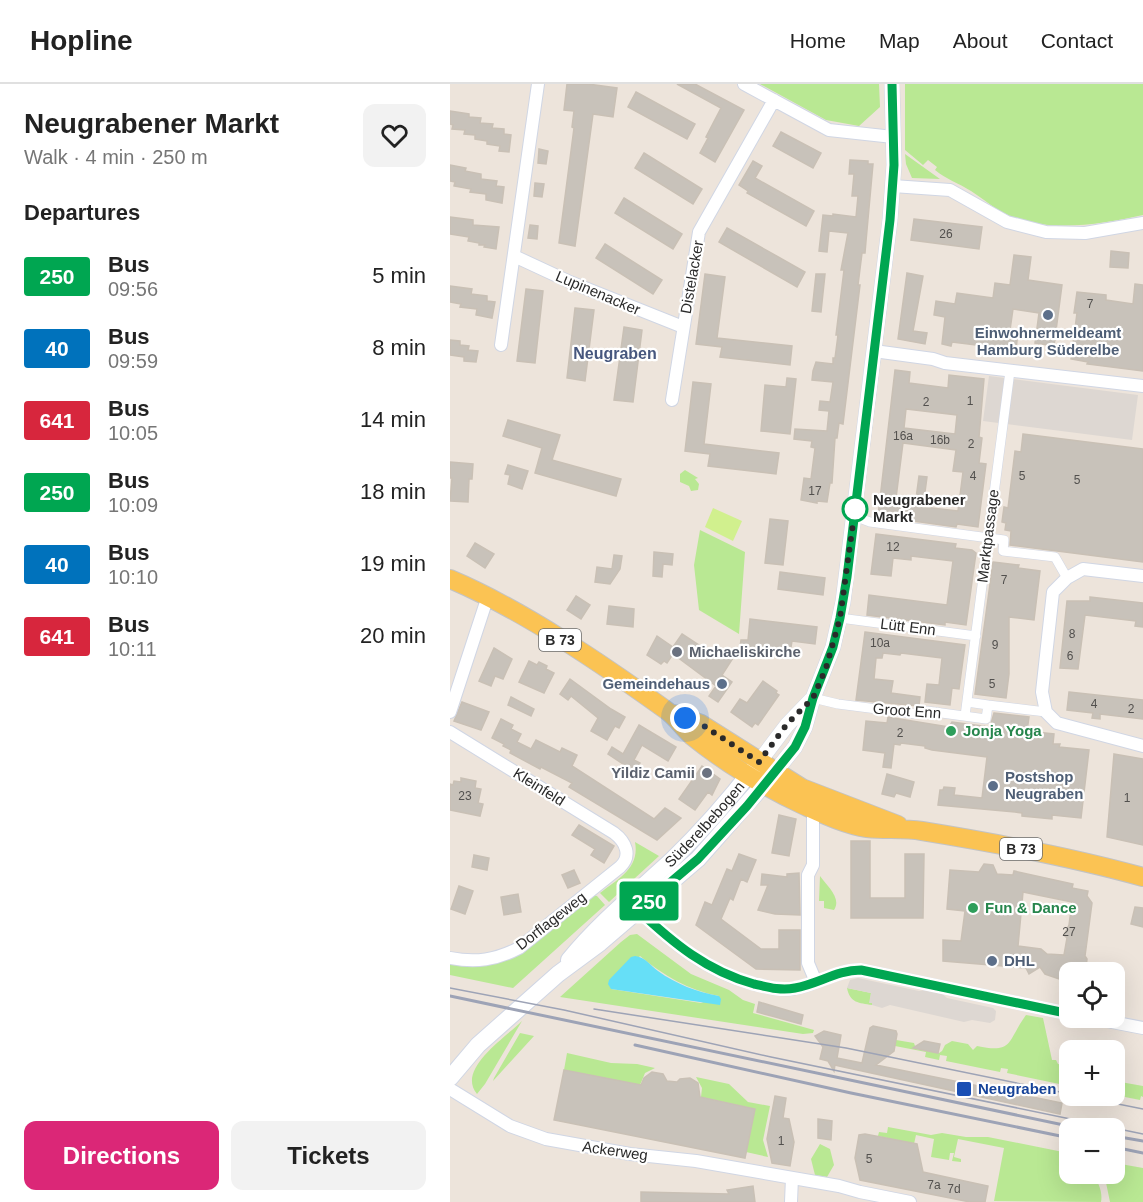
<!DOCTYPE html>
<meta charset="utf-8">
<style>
:root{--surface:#fff;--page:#f2f2f2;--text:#222;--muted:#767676;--line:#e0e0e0;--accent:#db2777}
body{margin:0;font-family:Arial,sans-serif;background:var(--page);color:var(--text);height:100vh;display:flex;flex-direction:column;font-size:22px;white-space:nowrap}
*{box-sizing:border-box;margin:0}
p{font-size:20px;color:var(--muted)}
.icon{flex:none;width:33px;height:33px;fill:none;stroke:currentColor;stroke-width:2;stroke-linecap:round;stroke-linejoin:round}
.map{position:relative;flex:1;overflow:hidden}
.details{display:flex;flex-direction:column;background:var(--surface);width:450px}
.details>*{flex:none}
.badge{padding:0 12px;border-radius:4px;font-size:21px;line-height:39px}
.controls{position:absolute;left:609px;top:878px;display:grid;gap:12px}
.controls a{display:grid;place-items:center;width:66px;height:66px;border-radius:12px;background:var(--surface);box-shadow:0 6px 24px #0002;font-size:30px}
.you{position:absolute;width:30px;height:30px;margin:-15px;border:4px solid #fff;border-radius:50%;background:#1a73e8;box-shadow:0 0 0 9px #1a73e833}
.map>.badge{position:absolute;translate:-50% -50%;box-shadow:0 0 0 3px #fff}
h2{padding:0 24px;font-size:22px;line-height:54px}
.round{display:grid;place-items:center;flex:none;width:63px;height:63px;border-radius:12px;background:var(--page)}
.headline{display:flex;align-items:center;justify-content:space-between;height:102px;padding:0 24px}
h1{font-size:28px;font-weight:800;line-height:45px}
.button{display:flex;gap:12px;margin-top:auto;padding:12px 24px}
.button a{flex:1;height:69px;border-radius:12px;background:var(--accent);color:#fff;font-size:24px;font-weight:800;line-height:69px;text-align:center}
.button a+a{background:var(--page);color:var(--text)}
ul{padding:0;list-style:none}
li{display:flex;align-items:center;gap:18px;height:72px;padding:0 24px}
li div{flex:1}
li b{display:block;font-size:22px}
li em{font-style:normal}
li .badge{min-width:66px;font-weight:700;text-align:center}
header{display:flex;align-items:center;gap:36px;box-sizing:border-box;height:84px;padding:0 30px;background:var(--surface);border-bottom:2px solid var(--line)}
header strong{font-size:28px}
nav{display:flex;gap:33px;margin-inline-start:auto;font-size:21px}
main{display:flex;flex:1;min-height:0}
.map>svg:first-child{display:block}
</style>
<header>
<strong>Hopline</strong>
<nav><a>Home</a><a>Map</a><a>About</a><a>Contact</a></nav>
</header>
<main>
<section class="details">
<div class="headline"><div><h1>Neugrabener Markt</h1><p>Walk · 4 min · 250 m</p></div><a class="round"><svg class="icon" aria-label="heart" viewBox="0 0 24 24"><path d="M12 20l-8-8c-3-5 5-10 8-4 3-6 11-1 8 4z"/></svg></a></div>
<h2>Departures</h2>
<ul>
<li><span class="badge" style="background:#00a651;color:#fff">250</span><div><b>Bus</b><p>09:56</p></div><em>5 min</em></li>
<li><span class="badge" style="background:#0072bc;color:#fff">40</span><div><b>Bus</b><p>09:59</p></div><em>8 min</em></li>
<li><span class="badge" style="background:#d7263d;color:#fff">641</span><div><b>Bus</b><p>10:05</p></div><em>14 min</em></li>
<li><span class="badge" style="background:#00a651;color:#fff">250</span><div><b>Bus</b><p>10:09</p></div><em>18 min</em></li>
<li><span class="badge" style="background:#0072bc;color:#fff">40</span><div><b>Bus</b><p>10:10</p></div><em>19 min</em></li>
<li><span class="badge" style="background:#d7263d;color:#fff">641</span><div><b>Bus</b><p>10:11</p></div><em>20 min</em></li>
</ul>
<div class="button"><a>Directions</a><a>Tickets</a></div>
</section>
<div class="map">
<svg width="693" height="1118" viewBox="0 0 693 1118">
<rect width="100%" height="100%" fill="#ede4db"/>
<path fill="#b9e893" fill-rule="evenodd" d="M310 0H429L430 23 409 42 376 36Z
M455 0H693V131C651 140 602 149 560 132 545 126 534 115 521 107 508 99 496 95 485 86L487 83 478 76 473 81 455 66Z
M455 70 490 95 462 94 456 80Z
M235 386 248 394 245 395 249 400 248 406 241 407 239 402 230 398V390Z
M250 446 295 468 289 550 249 526 244 481Z
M185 758 209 772 159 818 150 809C168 795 190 784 185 758Z
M370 792C377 802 392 814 384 826L374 824V817H369Z
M142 811 147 812 155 821 63 904 0 891V878L40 880Z
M187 850 241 890 279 906 293 916 305 920 303 929 364 946 363 949 353 950 110 913 171 858 180 851ZM190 872C214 892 238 906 269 912L251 919 161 905Z
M397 904 421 909 420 919H422V921C409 919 400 919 397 904Z
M576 931 593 934 602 976H606L608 980 619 982V1002L557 989 558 985 551 984 550 988 496 977 497 972 490 971 489 976 475 973 476 968 445 962 446 956 464 959 466 965 489 969 492 967 495 961 502 957 518 960 523 966 527 962C564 970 557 957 576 931Z
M72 937 35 1000 27 1010C6 985 56 953 72 937Z
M70 949 84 952 43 997 44 994Z
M117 969 161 979 187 980 205 984 195 989 190 1001 114 986Z
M246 993 279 1000 298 1018 320 1022 313 1056 318 1073 296 1068 305 1025 251 1013 252 1004Z
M665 997 693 1002V1013L691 1012 690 1016 665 1011Z
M438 1043 481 1051 492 1049 516 1053H538L618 1069 619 1070 620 1089H642C648 1097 653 1108 651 1118L544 1117 554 1064 508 1055 504 1073 511 1075V1078L502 1077 504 1069H500L499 1076 481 1073 484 1055 466 1051 464 1060 428 1052 429 1048 437 1049Z
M370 1060 380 1065 384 1081 377 1093 365 1091 361 1075Z
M665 1079 693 1084V1118H660L654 1089H664Z"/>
<path fill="#d1f08e" d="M263 424 292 437 283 457 255 443Z"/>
<path fill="#ddd7d2" d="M539 292 688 311 682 356 533 337Z
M408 894 469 907 480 905 489 907 497 914 543 924 546 927 545 936 540 939 522 936 514 938 440 921 432 924 422 921V919H419L421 909 397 904 400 896Z"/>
<path fill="#66dff7" d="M185 872C195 873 201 882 208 887 226 900 247 908 269 912L271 915 270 921 161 905 158 900 159 896 181 873Z"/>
<path fill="#c8c2ba" stroke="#c9c0b5" stroke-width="1.5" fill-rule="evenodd" d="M117 0H138L167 4 163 33 143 30 125 162 109 159 124 44 122 43 124 27 114 26Z
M227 0H245L294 26 265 78 250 69 258 54 256 53 271 24Z
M186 8 245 40 237 55 178 23Z
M0 27 19 30V33L31 34 30 39 43 40 42 44 54 45V50L61 51 59 68 49 67 50 62 37 60V57L25 55V51L14 50 15 46 2 45 3 41 0 40Z
M331 48 371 69 363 84 323 62Z
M89 65 98 67 96 80 88 79Z
M194 69 252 105 243 120 185 84Z
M400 76 418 77V80H423L416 157 415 169H412L408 201H410L393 340 389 339 387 354H385L382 399H380L377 418 367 417V419L351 416 354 394 361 395 365 364 361 363 362 357 344 355 345 345 377 347 379 327 369 326 370 317 380 318 383 298 362 296 363 287 366 278 383 280V274H385L388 251H386L394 186H391L398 149 379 147 377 168 369 167 373 131 383 132V130L406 133 408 112H402L404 90H399Z
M303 77 312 82 305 94 364 127 356 142 297 109 298 107 289 101Z
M0 81 16 84 15 87 31 90V95L47 97 46 102 54 103 52 119 36 116V110L20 108 21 105 4 102 5 98 0 97Z
M85 99 94 100 92 113 84 112Z
M174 114 232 150 223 165 165 129Z
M0 133 23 136V141L49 143 46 165 34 163 35 161H29V159L18 157 19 153 0 150Z
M464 135 532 143 529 165 461 156Z
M80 141 88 142 87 155 78 154Z
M277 144 355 188 347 203 269 158Z
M155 160 212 196 203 210 146 174Z
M661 167 679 169 678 184 660 183Z
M564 171 581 173 578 196 612 201 604 262 585 259 589 229 563 225 560 246 568 247 566 266 502 258 501 262 492 260 495 233 484 231 486 217 505 220 507 209 543 214 545 199 560 201Z
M457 189 473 192 463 247 477 249 475 260 448 255Z
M255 190 275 193 267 254 342 262 340 281 270 273 272 263 246 260Z
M366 190H375L371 228 362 227Z
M685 200 693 201V287L637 280 638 278 621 275 627 229H624L627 208 656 211V216L683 220Z
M0 202 22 205 21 210 37 212V217L45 218 42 234 26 231 27 225 10 223 11 220 0 218Z
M76 205 93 207 85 279 67 277Z
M125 224 144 226 135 297 117 294Z
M174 243 192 246 183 318 164 316Z
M0 256 10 257V261L19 262 18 266 28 267 26 278 14 277V273L0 271Z
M445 286 460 288 459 299 498 304 499 291 534 295 529 353 532 354 529 379 536 380 528 443 507 440 506 443 428 432ZM456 325 507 331 505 350 454 344ZM453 359 506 366 503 387 513 388 508 427 473 423 477 393 469 392 465 422 448 420 449 414H446Z
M337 294 346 295 340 350 311 347 315 301 336 303Z
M243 298 261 300 254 360 329 369 326 390 258 382 260 370 235 367Z
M58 336 110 351 102 376 171 395 166 412 85 389 92 364 53 352Z
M573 350 693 365V478L560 461 561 447 555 446 556 439 552 438 554 423 558 424 565 367 571 368Z
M0 378 23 380 22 395H19L18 418 0 417 2 394H0Z
M58 381 78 387 72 405 58 400 60 391 55 390Z
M320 435 338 437 333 481 315 479Z
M426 450 506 460 505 464 522 466 526 469 516 541 495 538V541L417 531 419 511 497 521 503 477 461 472V476L443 474 441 492 421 490Z
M25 459 44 470 35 484 17 472Z
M204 468 223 470 222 481 213 480 212 493 203 492Z
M164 471 172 472 170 485 160 500 145 498 147 483 162 485Z
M543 478 569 481 568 484 590 487 584 536 559 533V590L556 614 525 610Z
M330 488 375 494 373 511 328 505Z
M126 512 140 521 131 535 117 526Z
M640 513 693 519V543L685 542 686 537 635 531 628 585 610 584 617 517H640Z
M159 522 184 525 183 543 157 540Z
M300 535 367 543 365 560 342 557 340 570 290 563 291 556H298Z
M415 548 515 561 509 605 502 604 500 621 475 618 477 600 489 601 492 574 451 569 450 571 433 569 432 574H426L424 595 443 597 441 609 470 613 469 622 406 616Z
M232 550 264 571 268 565 283 574 272 591 282 598 268 618 259 612 266 602 223 570 217 579 214 577 211 580 197 571 207 552 223 563Z
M44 564 62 575 53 595 45 592 41 602 29 597Z
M79 577 87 581 89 578 97 582 96 585 104 589 94 609 69 598Z
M120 595 161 625 175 633 169 644 165 642 157 656 141 647 148 634 121 612 118 616 110 610Z
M313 597 327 607 326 609 329 611 308 641 305 639 302 643 281 628 290 615 297 619Z
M619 608 693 616V635L650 630V635L642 634 643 629 617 626Z
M61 613 84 625 81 632 58 621Z
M12 618 39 628 31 646 4 637Z
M544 629 579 633 577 647 604 650 603 660H610L609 663 639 666 631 734 602 731V735L572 732V729L565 728 488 721 490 706H493L494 703 505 704 504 711 532 714 537 673 482 666 475 664V662L451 659 450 661 444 660 441 684 433 683 435 669 413 666 416 637 437 639 438 633 499 643 502 638 540 643Z
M51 635 63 641 61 645 71 650 67 658 81 665 86 656 110 668 112 664 127 671 122 682 204 735 215 724 231 734 207 756 119 703 122 699 91 683 90 685 60 669 61 666 53 662 54 660 42 654Z
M189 641 226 663 218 677 192 661 184 676 190 679 185 688 158 670 162 663 173 670Z
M664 670 693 675V761L657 753Z
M252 682 270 695 262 711 258 708 245 726 229 715Z
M437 690 464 698 460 713 446 709 444 713 432 710Z
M11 694 26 697 25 704 31 705 28 719 33 720 30 732 0 726V700L3 701 4 697 11 698Z
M329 731 346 735 339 772 322 769Z
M129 741 164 762 154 779 141 771 145 765 122 751Z
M401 757H420V814H455V770H474L473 834H401Z
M289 770 306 776 297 798 291 795 283 816 280 814 271 835 311 865H329V846H350V886L306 885 246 841 255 818 262 821 277 785 282 787Z
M24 771 39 774 37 786 22 783Z
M534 780 543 781 547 790 563 791 564 787 623 800 622 804 638 807 637 812 642 819 635 872 637 875 636 884 631 888H620V894L611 893 609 895 595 890 590 883 579 890 576 884 493 877V856L511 857 515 827 497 825 500 786 529 788ZM573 808 622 818 619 841 614 851 617 854 614 871 597 870 591 865 568 862Z
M124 786 130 799 118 804 112 791Z
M349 789 350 831 325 830 308 826 318 801H311L312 790 337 793V790Z
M9 802 23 807 15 830 1 825Z
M68 810 71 828 54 831 51 813Z
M685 823 693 824V843L681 840Z
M309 918 353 931 351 940 307 928Z
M423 942 446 947 447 950 444 967 426 981 612 1019 610 1030 389 982 385 981 384 987 378 977 370 975 373 963 365 952 374 947 391 951 387 974 412 979 420 944Z
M474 957 490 960 488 969 463 964Z
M114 986 191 1001 194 994 202 988 213 990 217 997 227 998 230 995 240 994 248 999 250 1013 305 1025 295 1074 104 1036Z
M325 1012 336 1014 333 1034 339 1035 344 1058 340 1082 322 1079 317 1055Z
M368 1035 382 1037 381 1056 368 1054Z
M415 1050 467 1060 473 1088 538 1102 535 1118H520L410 1096 405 1074 409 1051Z
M303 1102 305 1118H191V1108L279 1110 277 1106Z"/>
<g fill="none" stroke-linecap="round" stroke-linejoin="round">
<defs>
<path id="pedestrian" d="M404 432 420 438 554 456 553 467 605 473 617 494
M390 534 526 552
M363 614 388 620 466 630 477 627 536 635 538 621 596 628
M517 618 538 621
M515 632 560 287"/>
<path id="minor" d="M294 0 379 46 443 53
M443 102 500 106 557 138 596 148 635 149 693 139
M64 172 120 198 233 243
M51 261 88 0
M424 267 483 275 495 279 693 302
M222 316 249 148 324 16
M693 492 633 485 617 494 603 508 592 608 596 628 607 639 693 662
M0 628 38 512
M0 648 164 749C176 758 182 772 170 783L69 864C46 876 26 879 0 874
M363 726V781L358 791V879L366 898
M183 821C219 856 255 887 304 900 316 903 328 906 341 905 365 902 386 886 411 886L620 930
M636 933 693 944
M0 1005 60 1042 96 1055 180 1070 246 1077 389 1102 410 1108 460 1118
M341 1118 342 1094"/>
<path id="tertiary" d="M309 678 337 641 361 616
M325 688 345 663 355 643 363 614 383 563 393 518 440 136 444 81 442 0"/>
<g id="secondary">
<path id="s1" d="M119 876C149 839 186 809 221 777 252 747 280 715 306 681"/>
<path d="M0 994 28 961 108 890 150 859 248 775 322 691"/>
</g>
<path id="primary" d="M0 495C73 526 152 580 216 626 226 633 233 644 242 652 274 678 316 704 353 721 373 730 396 741 417 744 435 746 453 744 472 747 546 759 621 773 693 793
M224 630 251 640 352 704 448 741"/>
</defs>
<use href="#pedestrian" stroke="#d0d6e4" stroke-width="10"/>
<use href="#minor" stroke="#d0d6e4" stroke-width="14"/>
<use href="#tertiary" stroke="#d0d6e4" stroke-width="16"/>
<use href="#secondary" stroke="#d0d6e4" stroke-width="18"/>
<use href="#primary" stroke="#c3c3c3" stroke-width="20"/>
<use href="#pedestrian" stroke="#fff" stroke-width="9"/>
<use href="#minor" stroke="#fff" stroke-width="12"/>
<use href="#tertiary" stroke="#fff" stroke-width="15"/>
<use href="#secondary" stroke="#fff" stroke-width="16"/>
<use href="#primary" stroke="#fbc353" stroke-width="18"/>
<path stroke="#9da3b6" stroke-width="1.5" d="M0 904 114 926 321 973 664 1044
M144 925 396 964 620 1010
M623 1011 693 1025
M664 1044 693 1050"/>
<path stroke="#9da3b6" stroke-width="3" d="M0 912 628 1044
M185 961 401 1009 620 1054
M664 1052 693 1057
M664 1063 693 1069"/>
</g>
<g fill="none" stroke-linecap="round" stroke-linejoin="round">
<defs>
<path id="line" d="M442 0 444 81 440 136 397 493 390 534 383 563 363 614 355 643 345 663 297 722 248 775 188 826C223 859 257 887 304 900 317 903 331 907 345 904 368 900 387 886 411 886L620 930"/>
</defs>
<use href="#line" stroke="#fff" stroke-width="14"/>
<use href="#line" stroke="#00a651" stroke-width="9"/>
<path stroke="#2a2a2a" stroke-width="6" stroke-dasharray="0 10.8" d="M235 634 251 640 309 678 337 640 363 614 376 584 390 534 405 425"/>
</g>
<g fill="#5c6f8a" stroke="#fff" stroke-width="2">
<circle cx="598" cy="231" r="6"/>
<circle cx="272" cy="600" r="6"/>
<circle cx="543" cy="702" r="6"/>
<circle cx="542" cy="877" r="6"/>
</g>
<circle fill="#fff" stroke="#00a651" stroke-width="3" cx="405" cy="425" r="12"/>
<g fill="#6b7280" stroke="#fff" stroke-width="2">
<circle cx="227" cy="568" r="6"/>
<circle cx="257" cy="689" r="6"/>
</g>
<g fill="#2e9e5b" stroke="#fff" stroke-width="2">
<circle cx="501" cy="647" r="6"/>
<circle cx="523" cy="824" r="6"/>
</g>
<rect fill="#1a4fb4" stroke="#fff" stroke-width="2" x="506" y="997" width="16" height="16" rx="3"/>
<g text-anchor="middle" stroke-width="4.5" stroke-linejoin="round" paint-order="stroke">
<g font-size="12" fill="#52504e">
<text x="496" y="154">26</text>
<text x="640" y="224">7</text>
<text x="520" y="321">1</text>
<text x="476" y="322">2</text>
<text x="453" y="356">16a</text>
<text x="490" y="360">16b</text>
<text x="521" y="364">2</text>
<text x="523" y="396">4</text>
<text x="572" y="396">5</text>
<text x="627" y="400">5</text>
<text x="365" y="411">17</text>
<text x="443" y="467">12</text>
<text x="554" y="500">7</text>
<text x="622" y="554">8</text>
<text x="430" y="563">10a</text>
<text x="545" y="565">9</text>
<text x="620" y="576">6</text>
<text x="542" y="604">5</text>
<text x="644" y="624">4</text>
<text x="681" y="629">2</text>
<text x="450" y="653">2</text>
<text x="15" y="716">23</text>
<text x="677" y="718">1</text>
<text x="619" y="852">27</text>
<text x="331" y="1061">1</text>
<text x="419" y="1079">5</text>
<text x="484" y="1105">7a</text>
<text x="504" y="1109">7d</text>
</g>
<g fill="#fff" stroke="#6a6a6a" stroke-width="1.5">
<rect x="89" y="545" width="42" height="22" rx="4.5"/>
<rect x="550" y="754" width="42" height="22" rx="4.5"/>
</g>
<g font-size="14" font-weight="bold" fill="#2a2a2a">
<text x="110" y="561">B 73</text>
<text x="571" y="770">B 73</text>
</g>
<g font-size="15" fill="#2a2a2a" stroke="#fff">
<text transform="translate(242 193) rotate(-80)" y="5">Distelacker</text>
<text transform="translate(148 209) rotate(23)" y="5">Lupinenacker</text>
<text transform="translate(538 452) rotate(-83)" y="5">Marktpassage</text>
<text transform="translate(458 543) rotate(7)" y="5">Lütt Enn</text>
<text transform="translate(457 627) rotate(4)" y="5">Groot Enn</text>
<text transform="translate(89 703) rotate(32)" y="5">Kleinfeld</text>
<text dy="5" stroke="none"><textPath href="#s1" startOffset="192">Süderelbebogen</textPath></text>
<text transform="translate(101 837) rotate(-38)" y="5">Dorflageweg</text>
<text transform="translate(165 1067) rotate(8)" y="5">Ackerweg</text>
</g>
<g font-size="15" font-weight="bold" fill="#4e5e75" stroke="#fff" text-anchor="start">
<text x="598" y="254" text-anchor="middle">Einwohnermeldeamt<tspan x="598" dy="17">Hamburg Süderelbe</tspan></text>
<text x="260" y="605" text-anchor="end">Gemeindehaus</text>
<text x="555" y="698">Postshop<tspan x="555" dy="17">Neugraben</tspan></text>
<text x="554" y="882">DHL</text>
</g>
<g font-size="15" font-weight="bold" fill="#2a2a2a" stroke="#fff" text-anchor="start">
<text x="423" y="421">Neugrabener<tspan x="423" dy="17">Markt</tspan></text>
</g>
<g font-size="15" font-weight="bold" fill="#5b616d" stroke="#fff" text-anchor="start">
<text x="239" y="573">Michaeliskirche</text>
<text x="245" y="694" text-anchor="end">Yildiz Camii</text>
</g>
<g font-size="15" font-weight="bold" fill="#27864d" stroke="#fff" text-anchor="start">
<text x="513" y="652">Jonja Yoga</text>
<text x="535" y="829">Fun &amp; Dance</text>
</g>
<g font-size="15" font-weight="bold" fill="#164399" stroke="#fff" text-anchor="start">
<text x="528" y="1010">Neugraben</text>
</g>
<g font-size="16" font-weight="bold" fill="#47577e" stroke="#fff">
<text x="165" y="275">Neugraben</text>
</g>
</g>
</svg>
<div class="controls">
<a><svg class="icon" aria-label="locate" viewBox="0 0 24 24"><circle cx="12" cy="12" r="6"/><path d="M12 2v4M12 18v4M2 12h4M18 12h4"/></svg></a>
<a>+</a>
<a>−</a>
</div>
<div class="you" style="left:235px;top:634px"></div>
<b class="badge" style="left:199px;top:817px;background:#00a651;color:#fff">250</b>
</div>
</main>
